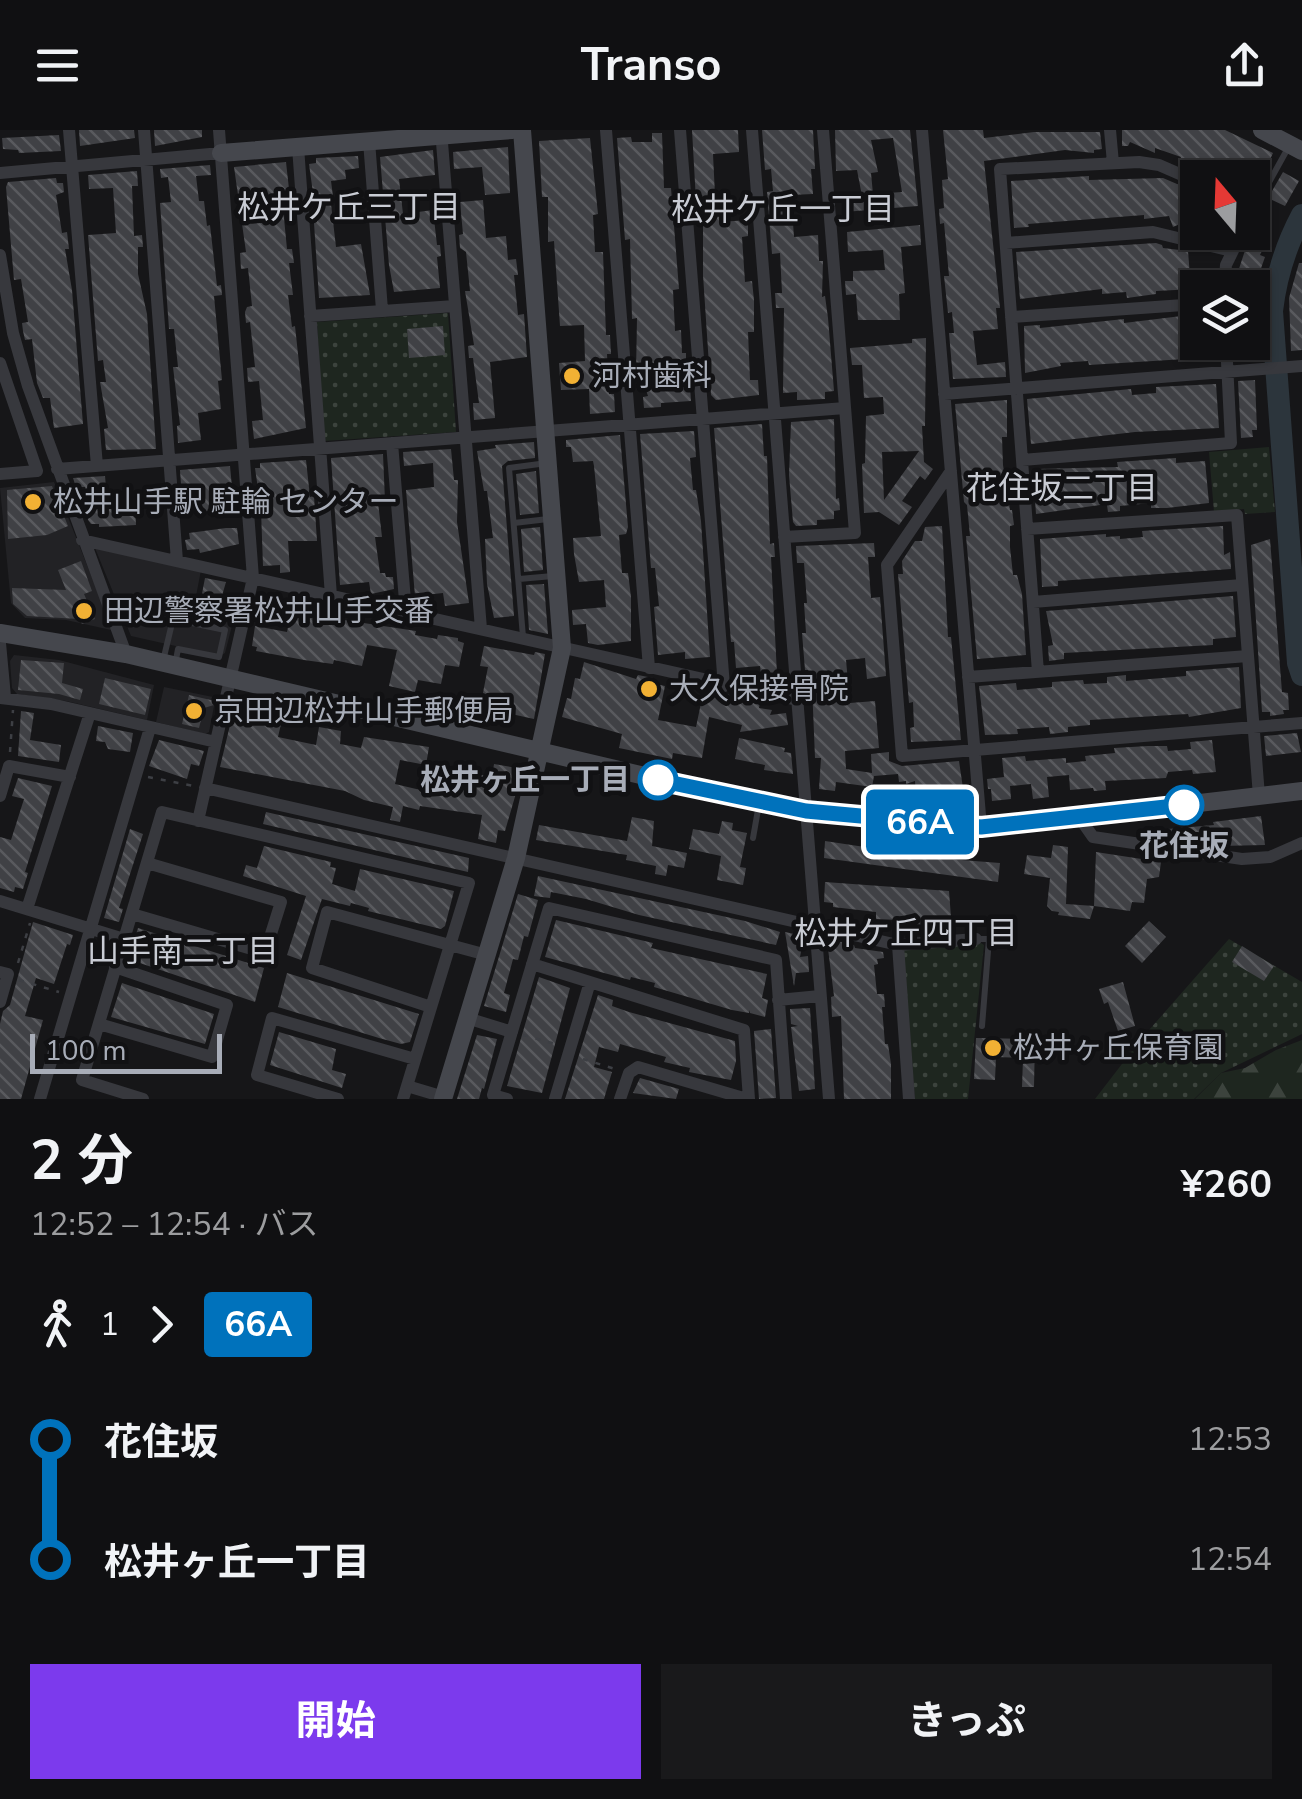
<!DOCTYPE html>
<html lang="ja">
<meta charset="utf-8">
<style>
:root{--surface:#101012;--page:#19191b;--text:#f1f3f6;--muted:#9c9d9f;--line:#303032;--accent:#7c3aed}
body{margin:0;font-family:"Nunito Sans","Noto Sans JP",sans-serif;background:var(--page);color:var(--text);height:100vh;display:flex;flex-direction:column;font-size:38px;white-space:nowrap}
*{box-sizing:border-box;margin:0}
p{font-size:32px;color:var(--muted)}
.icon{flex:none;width:55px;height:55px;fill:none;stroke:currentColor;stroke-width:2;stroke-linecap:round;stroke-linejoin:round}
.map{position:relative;height:969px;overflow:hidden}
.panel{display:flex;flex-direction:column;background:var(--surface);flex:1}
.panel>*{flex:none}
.badge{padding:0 20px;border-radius:8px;font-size:35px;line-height:65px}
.needle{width:65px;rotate:341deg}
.tools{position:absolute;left:1180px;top:30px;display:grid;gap:20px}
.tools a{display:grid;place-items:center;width:90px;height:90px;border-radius:0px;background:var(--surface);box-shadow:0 2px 8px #0004,0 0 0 2px var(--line);font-size:50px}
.scale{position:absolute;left:30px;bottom:25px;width:192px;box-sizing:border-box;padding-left:10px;border:5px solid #a8adb8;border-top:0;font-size:28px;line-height:35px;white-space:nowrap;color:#a8adb8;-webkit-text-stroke:8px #111113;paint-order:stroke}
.map>.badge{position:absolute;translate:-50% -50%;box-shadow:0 0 0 5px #fff}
.legs{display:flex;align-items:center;gap:15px;height:110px;padding:0 30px;font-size:32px}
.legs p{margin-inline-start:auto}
.overview{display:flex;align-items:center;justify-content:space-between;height:170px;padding:0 30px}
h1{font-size:55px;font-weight:700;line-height:75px}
.button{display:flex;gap:20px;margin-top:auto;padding:20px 30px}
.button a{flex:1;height:115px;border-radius:0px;background:var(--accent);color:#fff;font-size:40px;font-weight:700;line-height:115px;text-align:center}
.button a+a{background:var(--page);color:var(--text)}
ul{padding:0 30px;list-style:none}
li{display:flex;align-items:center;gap:35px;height:120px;font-size:38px}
li i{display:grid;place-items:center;width:15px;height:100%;margin:0 12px;background:currentColor}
li i::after{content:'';width:25px;height:25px;margin:-12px;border:8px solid;border-radius:50%;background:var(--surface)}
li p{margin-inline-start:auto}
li:first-child i{background:linear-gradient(#0000 50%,currentColor 0)}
li:last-child i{background:linear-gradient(currentColor 50%,#0000 0)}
header{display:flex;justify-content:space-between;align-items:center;height:130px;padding:0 30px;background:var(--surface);font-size:45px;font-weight:700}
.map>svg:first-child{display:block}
</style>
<header><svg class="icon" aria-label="menu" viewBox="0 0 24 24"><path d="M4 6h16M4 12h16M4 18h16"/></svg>Transo<svg class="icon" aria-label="share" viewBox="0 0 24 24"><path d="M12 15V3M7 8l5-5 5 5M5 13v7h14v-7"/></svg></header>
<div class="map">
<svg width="1302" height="969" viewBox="0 0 1302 969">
<defs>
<pattern id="grass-dots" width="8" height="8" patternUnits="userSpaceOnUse" patternTransform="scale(2.5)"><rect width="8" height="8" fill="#1e261f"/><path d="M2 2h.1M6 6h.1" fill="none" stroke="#3c433d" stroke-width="1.8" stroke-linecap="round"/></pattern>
<pattern id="forest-firs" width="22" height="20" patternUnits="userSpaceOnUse" patternTransform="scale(2.5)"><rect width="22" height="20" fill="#1e261f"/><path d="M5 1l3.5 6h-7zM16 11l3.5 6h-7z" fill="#3c433d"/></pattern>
<pattern id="building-back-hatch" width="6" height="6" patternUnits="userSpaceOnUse" patternTransform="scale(2.5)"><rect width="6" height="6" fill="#404145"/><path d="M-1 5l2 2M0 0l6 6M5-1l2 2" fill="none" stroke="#595a5e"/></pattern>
</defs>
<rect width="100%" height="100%" fill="#161618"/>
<path fill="#222225" d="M54 352 112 498 111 500 66 490 25 488 11 473 0 358Z
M95 418 201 440 193 482 233 492 225 523 220 526 131 506Z
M14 525 59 530 154 555 147 590 66 571 17 564 12 558 10 531Z
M164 557 213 567 215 571 209 602 205 604 156 592Z"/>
<path fill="url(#grass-dots)" d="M448 183 456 302 324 311 317 192Z
M1269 317 1275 382 1245 384 1244 379 1214 382 1209 322Z
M1229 809 1302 852V904L1221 943 1194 969H1095L1142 908Z
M981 813 984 815 968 969H915L902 822 907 819Z"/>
<path fill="url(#forest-firs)" d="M1302 910V969H1195L1221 943 1245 938 1276 920Z"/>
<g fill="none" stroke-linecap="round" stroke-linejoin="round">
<path stroke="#2c353c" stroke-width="22" d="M1302 85C1285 117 1276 146 1272 181L1298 533 1302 545"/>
</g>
<path fill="url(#building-back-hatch)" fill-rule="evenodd" d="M79 0H134L135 8 80 16Z
M154 0H202V7L155 16Z
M692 0H738L739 22 713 24 716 86H719L720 92 748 90V106L742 107 745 152 752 151 754 170V202H748L750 250H758L759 265 716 270 711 265 703 145V71H696Z
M762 0H813L815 39H811L813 64 791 65 794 107 818 105 819 131H823L822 167 825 166 828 188 834 261 825 262V269L797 270V262L783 263 784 178H776L775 163H782L780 123 772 124 767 62 773 61 771 39 765 40Z
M835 0H910L918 76 844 82 843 67 862 66 857 40 836 41ZM893 8 902 62 873 64 871 43 878 42 871 10Z
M943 0H983L984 8 1034 2H1100L1102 19 1094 20V23L1065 20 984 31 1000 178H996L998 199 973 201 977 235 1005 232 1006 247 953 249 949 203H954L952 182 948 183 944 146H949L944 93 940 94 939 79 944 78 942 50 948 49Z
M1122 0H1225L1273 23 1268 34 1271 35 1256 61 1252 59V48H1223L1192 34 1190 38 1179 33 1181 27 1155 18V23L1130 12 1128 16H1122Z
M652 3H662L664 58H671L679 159 673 160 675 201 681 200 682 223H686V256H690L691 271 661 273V277L644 278 643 267 648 266 640 242 636 243 637 188 632 189 630 109 625 110 617 8 631 7 632 12H652Z
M59 5 61 21 19 23 18 20 3 19 2 8Z
M590 8 598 84 593 85 595 122H603L606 205H610L611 224H607L609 264H614L615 282 590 284 589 259 561 260 559 233 585 231 584 195 560 196 554 111 548 112V67H542L539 11Z
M508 17 510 63 485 65 482 37 454 39 453 22Z
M433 20 435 45 399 49 403 84 433 80 437 115H440L441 126 437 127 440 158 394 162 389 135 380 27Z
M358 26 359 38 345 40 346 49 331 51 334 74H331L336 117 361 114 370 165 319 168 314 93 317 92 309 34 316 33V28Z
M286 32 291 77 283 78 287 119H292L294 133H289L293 165H288L292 197 295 196 306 298 254 309 252 291 263 290 259 251 248 252 247 238 255 237 250 192 246 193 245 182 247 177 252 176 248 138 241 139 240 123 246 122 234 37Z
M210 35 211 45 196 46 199 71H204L207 96 210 95 217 156 221 155 222 165 214 166 222 250 218 251 221 279 198 283 201 310 178 313 177 296 180 295 173 237H178L174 199H169L160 73 171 72 168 47 161 48 160 39Z
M137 41 138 56H132L134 106 142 105 143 117H138V144L147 184 156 319 106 320 104 299 108 298 100 252H106L103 230 98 231 88 105 116 103 113 58 89 59 88 45Z
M1283 42 1299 51 1285 76 1268 68Z
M1089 46V50L1163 48 1198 63 1189 81 1191 89 1173 97 1169 86 1144 89V85L1028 94 1029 97 1014 98 1011 51Z
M56 48 57 53H63L64 62 56 65 62 103 67 102 69 119H65L72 160 83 294 54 298 50 268H43L37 253 32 209 25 210 23 201 22 193 28 192 21 149 14 150 6 57 8 52Z
M483 70 486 108 506 106 508 130 516 129 518 145H514L518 185 524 184 527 227 490 232 495 288 474 290 473 273H479L473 228H469L468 216 474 215 465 161H470L466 122 460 118 459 105 463 104 460 72Z
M1254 93 1271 101 1260 125 1265 127 1254 158H1243L1234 155 1235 151Z
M920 95 921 115 901 117 905 163 899 164 900 190H858L856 164 846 165 845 151H853V141L885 140 883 120 848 122 847 102Z
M1156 113 1162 115 1163 118 1188 121 1190 146 1214 144V158L1156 161V164L1127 168 1126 162 1102 164V159L1020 169 1016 122Z
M1299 133H1302V220L1291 221 1289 168Z
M1198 184V212H1214L1217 227 1089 235 1088 231 1060 233 1061 236 1025 243 1024 196 1040 195V198L1124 189V193Z
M443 196 445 225 409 228 407 199Z
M926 208 925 296H922L924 332 933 339 925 350 920 346 902 371 912 377 899 395 879 382 864 383 862 334 865 333 866 286 884 284 883 267 864 268 862 235H852L850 218 912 213V209ZM919 321 884 370 882 322Z
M1255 250 1257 300H1252L1253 307 1241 308 1238 251Z
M1216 254 1219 298 1135 302 1031 314 1027 269 1131 259 1132 265 1156 263V257Z
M1007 270V307H1002L1003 335 1010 380H1012L1014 395 1010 396V417L1013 445H1017L1022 464 1026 525 977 529 966 406H970L967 375 964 372 955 274Z
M834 289 836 369 839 368 840 380 834 381V389L817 390V395L796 396 793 392 789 345 791 292Z
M762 294 764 326H767L770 414 774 413 775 427H771L777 544 761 545 760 536 736 538 734 512H731L714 298Z
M694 301 696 327 690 328 693 360H696L701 391 710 527 685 529V522L658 525 654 477 659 476 655 438H651L640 304Z
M620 305 628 397 626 404 619 405 622 443H628L631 467V511L598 515 588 513 586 494 573 495 572 480 606 477 604 450 579 452 574 424 573 408 601 406 594 336 593 331 573 332 571 317H566V310Z
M534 312 535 328 508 331 502 336 514 486 494 488 487 454 485 409 493 408 487 361H484L477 321 496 318 495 315Z
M451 319 454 350H458L457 392 469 473 445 476 443 463 415 466 406 360 434 357 433 333 404 336 403 322Z
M383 324 385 371 378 372 382 407H375L380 443H385L386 447H393L394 459 371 464 369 452 340 455 331 328Z
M1176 328V333L1205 331 1209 373 1167 378H1151V373L1120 376V381L1108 382 1107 375H1100L1036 384 1033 342 1037 339 1118 337 1117 332Z
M306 330 310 367 314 366 317 411H288L290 442 280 443V435L263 436 261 380 255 338H260V333Z
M230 336 234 378 183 384 180 340Z
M536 341 539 383 520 385 516 344Z
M105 346 108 379 135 377 136 395 99 397V394H91L88 390 85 357H76L73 348Z
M52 356 68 396 47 405 8 409 7 360Z
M942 396 948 507H951L961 610 911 612 910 598 914 597 913 572 909 573 898 444H903L902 431 915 411H922L925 397Z
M1223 396 1224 425 1230 422 1231 439 1058 451V456L1042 457 1040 409 1106 404V407L1120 406V409L1143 407 1142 401Z
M540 397 543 440 524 442 521 399Z
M226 398H237L239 414 200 423 199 419 187 420 185 410 190 409 189 403Z
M1270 409 1282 562 1288 563 1289 580H1283L1284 584 1270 586V582H1262L1251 415Z
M874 413 875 427H868L871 468 880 467 886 546 867 549 865 528 846 530 850 573 875 571 879 618 845 621 846 639 872 643 871 624 889 622V631L902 636 959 631 964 665 945 666V657L926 659V665L916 666 915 651 906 654V651L899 652 898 644 874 646 872 657 836 652 835 661 819 659 821 628H815L812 555 808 540H805L802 503H806L804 473H807L804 433H797L796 416Z
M81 431 92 461 84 464 95 489 82 494 79 489 27 486 13 474 12 458 66 460 58 440Z
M205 448 226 452 217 483 199 479Z
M544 454 548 504 529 500 526 455Z
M1233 466 1236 507 1213 509V515L1064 523V529L1049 531 1048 516 1053 515 1046 481Z
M308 471 320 474 319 481 345 485 344 490 416 501 415 505 437 509 438 505 458 508V511L464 513 459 537 445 535 441 554 418 550 415 562 389 556 397 520 367 515 362 536 334 530 333 534 304 530 256 521 257 517 252 516 255 496 287 502 293 472 308 475Z
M484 516 534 525 535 522 545 524 534 589 503 582 505 576 482 568 488 537 480 536Z
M21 530 64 533 62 553 83 559 80 570 59 564 18 560Z
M584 532 636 549 638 545 653 548 652 553 665 556 658 590 696 597 704 559 760 572 759 578 772 580 770 585 786 583 788 595 740 602 742 595 709 587 702 628 673 623 672 629 619 618 622 604 562 587 567 568 571 569 575 548 580 549Z
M1239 537 1241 578 1189 587 1188 584 1090 590V595L1068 597V602L1050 604 1049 597 1017 599 1018 604 985 605 979 556 1016 553 1017 560 1052 557V552L1083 550 1084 554 1107 553V547L1126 545V551L1186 546V541Z
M105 548 151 559 145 585 99 574Z
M189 565 215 571 214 575 204 578 199 598 182 594Z
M235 574 260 579 258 590 281 594 278 607 316 615 319 597 341 601 340 614 361 618 364 607 429 617 426 635 400 630 395 654 429 662 435 635 492 647 494 634 523 639 505 701 498 700 496 713 478 709 482 685 420 676 419 680 403 676 400 692 390 690 393 677 364 670 345 661 220 637Z
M21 581 34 583 30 610 61 615 59 632 18 626Z
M98 596 133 603 130 622 108 619 105 612 96 611Z
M1297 603 1301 622 1266 626 1264 606Z
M739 608 785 618 784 622 791 623 793 644 764 640 765 635 735 629Z
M159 610 204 621 199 636 191 634 187 649 149 636Z
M1212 610 1216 642 1193 644 1192 640 1168 642 1166 648 1105 651 1106 660 1094 661 1093 658 1070 660 1069 645 1047 647 1049 667 1033 669 1031 654 1010 656 1011 669 992 671 991 659H988L987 649 1004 647 1002 628 1025 626 1026 631 1066 628V633L1086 631 1085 626 1115 623 1114 618 1148 616H1167L1168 621 1191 619 1190 612Z
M18 648 52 656 25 742 28 743 23 759 15 757 14 762 0 758V707L11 710 24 669 12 666Z
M266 682 469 728 468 742 263 694Z
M1261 686 1265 715 1220 716 1158 706 1156 700 1214 695 1213 692Z
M632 687 654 691 652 716 687 723 684 738 668 735 666 746 655 744 656 736 626 730 627 725 536 710 539 695 627 711Z
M722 691 733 693 732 700 747 703 740 737 746 738 743 755 717 750 721 726 689 719 693 699 719 704Z
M130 699 143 704 119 778 123 779 119 792 104 788Z
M825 711 878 719 890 718V714L922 716 923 727 1000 733 998 752 824 728Z
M1053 715 1068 717 1066 774 1094 776 1090 789 1058 785 1059 782 1052 781 1047 776 1050 748 1024 744 1027 725 1051 728Z
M264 716 331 732 330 737 336 738 332 754 355 761 360 739 454 761 445 796 441 799 368 781 369 778 351 773 350 776 322 769 301 830 287 825 306 766 243 746 246 735 257 738Z
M1096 722 1161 732 1159 747 1147 749 1144 773 1132 772 1130 781 1094 776Z
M538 746 745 791 780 802 776 815 639 785 586 769 551 762 550 768 534 766Z
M825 752 949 761 951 787 933 788 934 798 919 801 898 798 899 790 876 789V782L833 777V773L824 772Z
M518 764 538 770 528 807 524 806 518 830 513 829 504 863 510 865 506 882 484 876Z
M556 790 653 813 651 818 767 844 762 868 768 870 765 887 750 883 749 880V883L732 880 654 857 655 853 631 847 630 850 545 827Z
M1149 791 1166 807 1142 833 1125 816Z
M33 792 73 805 70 815 67 814 54 854 36 848 25 886 43 890 21 969H0V894L3 881 10 875Z
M138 798 264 838 255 872 128 829Z
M785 802 804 806 800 827 808 826 809 842 796 843 794 856Z
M832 810 854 815 855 818 883 822 884 828 877 829 878 834 874 835 877 864H884L885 877H882L885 914H888L891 934V969H844L841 886 832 887 831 867 834 866 827 811Z
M1242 816 1274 836 1264 851 1232 832Z
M287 843 419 884 410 912 401 914 379 908 278 877Z
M539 847 570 858 542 963 507 956Z
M1123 852 1135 896 1118 901 1108 872 1104 874 1099 859Z
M122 853 214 884 205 914 111 887Z
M598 865 613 870 612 876 629 882 735 911 736 931 731 950 689 942 690 938 664 932 666 927 620 914 618 922 599 917 594 937 612 942 604 969H565Z
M810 878 815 959 799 961 791 897 798 896 791 894 790 879Z
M771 899 776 968 759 969 754 901Z
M279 902 336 919 332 940 346 944 342 958 270 935Z
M477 905 497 909 484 959 482 958 479 969H457Z
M976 908 1035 909 1034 957H1022L1023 928 996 927 995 950 974 949Z
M640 948 679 959 676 969 633 963Z"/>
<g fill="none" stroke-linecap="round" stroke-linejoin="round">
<path stroke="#3d3f44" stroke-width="2.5" stroke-dasharray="5 8" stroke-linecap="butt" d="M10 622 13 580
M148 647 194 656
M18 833 30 793
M19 850 59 862
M523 905 559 915
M583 929 618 940"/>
<path stroke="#37383d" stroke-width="6" d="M1252 83 1288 18
M514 393 548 389
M519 449 553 446
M523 507 509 338 547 333
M163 531 173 489 225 500 219 527 178 519 175 535
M753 708 759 674
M977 809H989L982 896"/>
<path stroke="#37383d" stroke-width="12" d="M69 0 97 336
M144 0 177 431
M441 0 481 499
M606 0 649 538
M680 0 724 556
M752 0 829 969
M922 0 981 697
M1110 0 1113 33
M369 11 382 180
M298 17 331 466
M0 43 221 23
M1006 113 1153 102 1232 121
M0 125 13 203 28 256 126 524
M1224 158 1226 135 1242 102
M310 186 455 176
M1011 187 1198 174
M0 233 37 341 0 344
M944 264 1302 236
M392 313 406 483
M1022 330 1231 313 1226 212
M57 339 845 278
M951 341 887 435 902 626 1302 593
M1027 399 1237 385 1259 666
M784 407 855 403 823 0
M82 410 797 570
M1033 472 1242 455
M0 513 5 567
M1038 542 1000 39 1139 32 1159 35 1198 52
M968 547 1248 526
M0 568 51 574 216 612
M205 658 898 815 976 809
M0 666 9 636 70 647
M1079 687 1093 707 1242 729 1270 727 1302 713
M198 691 253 448 219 0
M0 771 124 809
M27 779 90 583
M132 784 265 823 281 772 147 733
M898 815 909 969
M532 834 744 900 749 969
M0 842 8 844 0 872
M778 870 820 866
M431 877 312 838 327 782 487 825
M467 888 512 902
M99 894 212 927 227 875 115 837
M407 956 444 967
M40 969 150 598
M143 969 82 950 162 682 469 753 403 969
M338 969 257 945 272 888 415 929
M507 969 493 965 549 778 776 830 786 969
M555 969 590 852
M620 969 629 943 638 937 747 969"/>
<path stroke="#45474d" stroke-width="18" d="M1262 0 1302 21
M221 23 512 0
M0 503 126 524 717 663 806 681 994 697 1302 661
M443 969 516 728 562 518 522 0"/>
</g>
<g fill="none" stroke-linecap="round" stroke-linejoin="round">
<defs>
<path id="line-1" d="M658 650 806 681 981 697 1184 675"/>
</defs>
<use href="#line-1" stroke="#fff" stroke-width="22"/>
<use href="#line-1" stroke="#0072bc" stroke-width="15"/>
</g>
<g fill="#f2b134" stroke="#111113" stroke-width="4">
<circle cx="572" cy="246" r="10"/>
<circle cx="33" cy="372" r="10"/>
<circle cx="84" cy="481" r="10"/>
<circle cx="649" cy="559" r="10"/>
<circle cx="194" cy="581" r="10"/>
<circle cx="993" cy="918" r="10"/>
</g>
<g fill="#fff" stroke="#0072bc" stroke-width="5">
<circle cx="658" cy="650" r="18"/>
<circle cx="1184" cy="675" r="18"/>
</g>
<g text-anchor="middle" stroke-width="9" stroke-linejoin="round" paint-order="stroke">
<g font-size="30" fill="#a8adb8" stroke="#111113" text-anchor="start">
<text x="592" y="256">河村歯科</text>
<text x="53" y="382">松井山手駅 駐輪 センター</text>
<text x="104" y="491">田辺警察署松井山手交番</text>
<text x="669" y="569">大久保接骨院</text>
<text x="214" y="591">京田辺松井山手郵便局</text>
<text x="1013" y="928">松井ヶ丘保育園</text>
</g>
<g font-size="30" font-weight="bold" fill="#a8adb8" stroke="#111113" text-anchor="end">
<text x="630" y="660">松井ヶ丘一丁目</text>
<text x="1184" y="726" text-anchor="middle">花住坂</text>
</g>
<g font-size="32" fill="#c9ccd4" stroke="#111113">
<text x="349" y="88">松井ケ丘三丁目</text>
<text x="783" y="90">松井ケ丘一丁目</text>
<text x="1062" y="369">花住坂二丁目</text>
<text x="906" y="814">松井ケ丘四丁目</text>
<text x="183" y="832">山手南二丁目</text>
</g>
</g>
</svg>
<div class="tools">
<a><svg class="needle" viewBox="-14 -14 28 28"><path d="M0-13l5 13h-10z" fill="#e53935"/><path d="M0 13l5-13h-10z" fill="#9c9d9f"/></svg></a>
<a><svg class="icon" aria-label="layers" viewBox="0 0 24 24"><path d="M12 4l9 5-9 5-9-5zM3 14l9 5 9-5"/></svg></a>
</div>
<div class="scale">100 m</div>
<b class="badge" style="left:920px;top:692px;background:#0072bc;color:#fff">66A</b>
</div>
<section class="panel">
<div class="overview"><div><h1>2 分</h1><p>12:52 – 12:54 · バス</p></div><b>¥260</b></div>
<div class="legs"><svg class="icon" aria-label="walk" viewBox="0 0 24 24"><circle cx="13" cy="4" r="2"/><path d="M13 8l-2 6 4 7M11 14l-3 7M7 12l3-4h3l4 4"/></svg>1<svg class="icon" aria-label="forward" viewBox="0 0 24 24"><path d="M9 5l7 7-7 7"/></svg><b class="badge" style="background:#0072bc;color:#fff">66A</b></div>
<ul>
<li><i style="color:#0072bc"></i><b>花住坂</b><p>12:53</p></li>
<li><i style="color:#0072bc"></i><b>松井ヶ丘一丁目</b><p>12:54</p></li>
</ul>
<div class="button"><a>開始</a><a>きっぷ</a></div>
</section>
